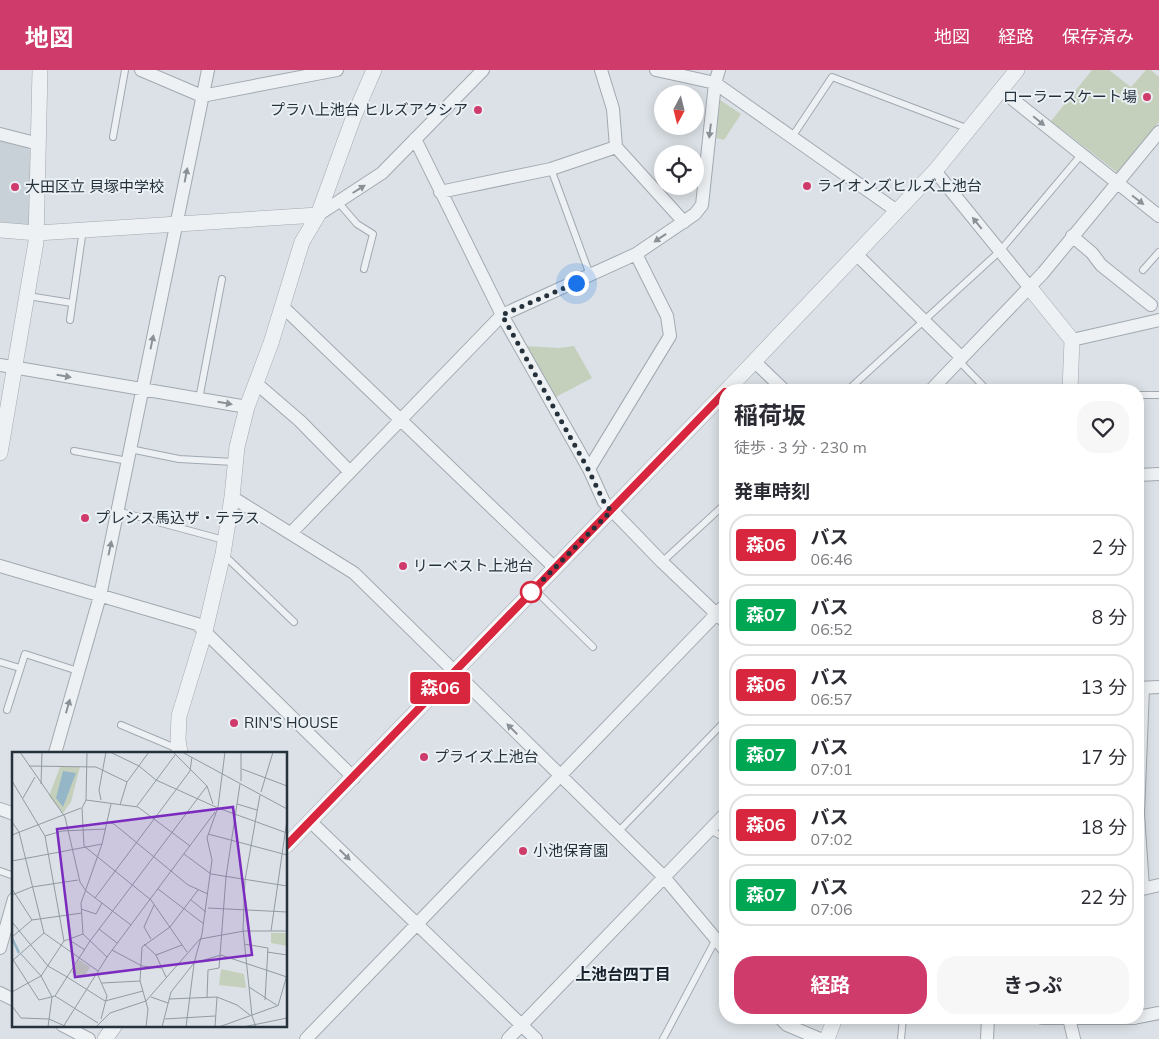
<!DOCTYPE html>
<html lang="ja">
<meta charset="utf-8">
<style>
:root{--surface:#fff;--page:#f7f7f7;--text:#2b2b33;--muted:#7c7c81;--line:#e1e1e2;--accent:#cf3c6b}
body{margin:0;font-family:Mulish,"Noto Sans JP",sans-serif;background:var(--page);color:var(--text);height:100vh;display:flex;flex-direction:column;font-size:19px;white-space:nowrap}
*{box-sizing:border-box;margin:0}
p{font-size:16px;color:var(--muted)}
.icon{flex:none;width:28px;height:28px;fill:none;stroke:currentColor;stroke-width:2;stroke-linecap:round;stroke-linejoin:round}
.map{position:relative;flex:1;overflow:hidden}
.panel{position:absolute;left:719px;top:314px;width:425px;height:640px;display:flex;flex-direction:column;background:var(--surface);border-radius:20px;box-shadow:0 2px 12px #0003}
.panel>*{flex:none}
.badge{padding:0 10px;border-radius:4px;font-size:18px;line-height:32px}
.needle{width:32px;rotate:187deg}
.tools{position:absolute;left:654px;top:15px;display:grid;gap:10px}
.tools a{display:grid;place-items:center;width:50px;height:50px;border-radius:50%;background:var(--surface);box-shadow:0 2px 12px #0003;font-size:25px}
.you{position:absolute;width:25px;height:25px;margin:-12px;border:4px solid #fff;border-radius:50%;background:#1a73e8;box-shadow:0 0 0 8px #1a73e833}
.map>.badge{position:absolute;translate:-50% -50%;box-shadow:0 0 0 2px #fff}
h2{padding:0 15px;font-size:19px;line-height:45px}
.round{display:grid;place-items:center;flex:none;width:52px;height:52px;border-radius:20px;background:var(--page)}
.head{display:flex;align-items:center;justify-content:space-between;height:85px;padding:0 15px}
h1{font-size:24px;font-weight:700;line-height:38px}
.action{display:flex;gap:10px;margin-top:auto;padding:10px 15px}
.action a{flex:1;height:58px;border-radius:20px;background:var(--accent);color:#fff;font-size:20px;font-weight:700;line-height:58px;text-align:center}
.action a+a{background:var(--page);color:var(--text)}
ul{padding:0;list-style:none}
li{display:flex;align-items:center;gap:15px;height:62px;margin:0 10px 8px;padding:0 5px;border:2px solid var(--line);border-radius:20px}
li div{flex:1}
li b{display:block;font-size:19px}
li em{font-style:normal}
li .badge{min-width:55px;font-weight:700;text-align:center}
header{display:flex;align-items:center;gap:30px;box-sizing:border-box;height:70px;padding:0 25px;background:var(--accent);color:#fff}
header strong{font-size:24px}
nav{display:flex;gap:28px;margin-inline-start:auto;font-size:18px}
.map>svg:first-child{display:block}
</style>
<header>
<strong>地図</strong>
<nav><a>地図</a><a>経路</a><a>保存済み</a></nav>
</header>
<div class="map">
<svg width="1159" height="969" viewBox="0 0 1159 969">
<rect width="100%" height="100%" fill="#dbe1e6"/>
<path fill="#c9d1d8" d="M0 70 28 78 31 82 30 152 28 155 0 152Z"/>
<path fill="#c5d0bc" d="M1092 0H1109L1131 17 1146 0H1151L1159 7V52L1118 103 1051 51Z
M720 30 741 44 724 70 716 68Z
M524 276 559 278 574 276 592 308 554 328Z"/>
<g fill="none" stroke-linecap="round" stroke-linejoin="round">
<defs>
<path id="service" d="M113 67 125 0
M792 67 832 7 969 59
M551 99 590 205
M338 132 357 154 373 164 364 199
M1143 200 1159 182
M28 226 72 233
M70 250 83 159
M959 291 987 320
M848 320 1000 181 1081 85
M1138 325H1159
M199 329 222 209
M130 379 179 389 234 392
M74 381 128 391
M117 441 224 470
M224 485 294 552
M662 492 725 434
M535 520 593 577
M0 592 20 598
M7 640 25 584 78 601
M121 655 178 679
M710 760 725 768
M618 762 725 651
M0 801 14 806
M1146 818 1141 744 1146 618
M663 969 716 869
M901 969 903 948"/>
<path id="minor" d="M141 0 202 26 337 0
M601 0 613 39 616 77 684 152
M656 0 715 13 897 141
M1001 20 1159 146
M0 64 39 74
M415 69 502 245 589 399 604 432 662 492 725 552
M935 101 1030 218
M440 122 551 99 616 77
M318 145 382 103 483 0
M1072 166 1092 183 1101 195 1151 235
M856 184 962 288
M282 236 555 498
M1072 270 1159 250
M755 292 784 320
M0 295 247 337
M257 314 300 351 350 402
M931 320 1043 203 1159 62
M589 399 670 266 667 246 636 184
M1138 405 1159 404
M232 427 354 503 664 807 725 880
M292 462 502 245 636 184 695 144 702 135 703 126 715 13 719 0
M0 496 197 554 354 708
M1138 618 1159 617
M55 683 100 526 208 0
M0 739 14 744
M310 751 536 969
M1138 820 1159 815
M0 878 14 829
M0 923 14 930
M1138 947 1159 943
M780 948 787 955 820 969
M1042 948H1135
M1069 948 1074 969
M62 955 89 969
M306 969 725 535
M508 969 725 744
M987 969 988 948"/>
<path id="tertiary" d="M0 160 37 163 318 145
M1030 218 1072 270 1070 320
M727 320 935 101 1017 0
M0 383 36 172 40 0
M180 683 178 670 179 646 205 561 223 484 232 427 237 377 247 337 271 273 302 172 318 145 354 46 374 0
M286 776 725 322
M105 969 115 955
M827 969 835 948"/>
</defs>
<use href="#service" stroke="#a1a9b0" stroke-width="8"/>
<use href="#minor" stroke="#a1a9b0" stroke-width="14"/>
<use href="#tertiary" stroke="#a1a9b0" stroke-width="16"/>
<use href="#service" stroke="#eef1f4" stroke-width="6"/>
<use href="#minor" stroke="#eef1f4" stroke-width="12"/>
<use href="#tertiary" stroke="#eef1f4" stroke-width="15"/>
</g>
<defs><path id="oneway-solid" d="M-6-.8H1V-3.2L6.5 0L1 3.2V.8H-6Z" transform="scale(1.25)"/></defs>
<g fill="#8a9298">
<use href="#oneway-solid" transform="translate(1039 51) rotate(39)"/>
<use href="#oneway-solid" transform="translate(710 61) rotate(97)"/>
<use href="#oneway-solid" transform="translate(186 105) rotate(-79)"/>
<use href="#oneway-solid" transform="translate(359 119) rotate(-32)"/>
<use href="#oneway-solid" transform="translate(1138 130) rotate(37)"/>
<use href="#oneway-solid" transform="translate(977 153) rotate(-129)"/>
<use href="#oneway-solid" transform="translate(660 168) rotate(146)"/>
<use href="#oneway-solid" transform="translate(152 272) rotate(-78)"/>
<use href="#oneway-solid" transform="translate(64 306) rotate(10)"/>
<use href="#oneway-solid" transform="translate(225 333) rotate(10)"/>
<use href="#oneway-solid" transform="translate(110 478) rotate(-78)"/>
<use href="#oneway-solid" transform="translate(68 636) rotate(-74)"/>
<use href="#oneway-solid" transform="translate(512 659) rotate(-135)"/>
<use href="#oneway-solid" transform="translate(345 785) rotate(44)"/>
</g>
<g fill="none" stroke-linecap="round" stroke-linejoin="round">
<defs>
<path id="line" d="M286 776 725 322"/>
</defs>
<use href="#line" stroke="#fff" stroke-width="11"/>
<use href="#line" stroke="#d7263d" stroke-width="8"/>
<path stroke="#25323c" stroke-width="5" stroke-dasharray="0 9" d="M531 522 611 441 604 432 588 399 502 245 576 213"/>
</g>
<g fill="#cf3c6b" stroke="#ebf0f4" stroke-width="2">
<circle cx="1147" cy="27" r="5"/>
<circle cx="478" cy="40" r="5"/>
<circle cx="807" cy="116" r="5"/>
<circle cx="15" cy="117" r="5"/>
<circle cx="85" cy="448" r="5"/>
<circle cx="403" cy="496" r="5"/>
<circle cx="234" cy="653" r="5"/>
<circle cx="424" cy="687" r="5"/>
<circle cx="523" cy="781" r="5"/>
</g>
<circle fill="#fff" stroke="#d7263d" stroke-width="2.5" cx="531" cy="522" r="10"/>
<g text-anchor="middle" stroke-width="4" stroke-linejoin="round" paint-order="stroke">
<g font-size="15" fill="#25323c" stroke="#ebf0f4" text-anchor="start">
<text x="1137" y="32" text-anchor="end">ローラースケート場</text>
<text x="468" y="45" text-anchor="end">プラハ上池台 ヒルズアクシア</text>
<text x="817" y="121">ライオンズヒルズ上池台</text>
<text x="25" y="122">大田区立 貝塚中学校</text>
<text x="95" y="453">プレシス馬込ザ・テラス</text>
<text x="413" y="501">リーベスト上池台</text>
<text x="244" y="658">RIN'S HOUSE</text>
<text x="434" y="692">プライズ上池台</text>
<text x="533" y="786">小池保育園</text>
</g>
<g font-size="16" font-weight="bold" fill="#18222d" stroke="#ebf0f4">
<text x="623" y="910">上池台四丁目</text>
</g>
</g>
<g transform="translate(12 682)">
<rect width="275" height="275" fill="#dbe1e6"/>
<path d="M48 15H68L59 50 51 61 37 44ZM259 181H275V194L259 191ZM67 208 78 215 72 225 59 221ZM209 217 232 222 234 236 207 233Z" fill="#c5d0bc"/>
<path d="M51 19 64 21 51 55 44 46Z" fill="#95b6c7"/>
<path fill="none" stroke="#95b6c7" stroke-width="2.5" d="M0 186 7 201"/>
<path fill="none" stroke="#929ba2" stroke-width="1" d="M8 0 53 65 68 130 74 139 119 173M75 0 74 48 70 56 72 94 139 148 175 200M98 0 127 14 144 28 206 56 275 81M161 0 195 34 201 52M170 0 275 57M17 14 84 15 115 30M230 17 275 34M0 29 33 84 52 189M229 29V0M29 32 30 0M249 40 261 0M11 46 23 25M74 48 126 55 178 94M89 48 87 38 94 0M225 52 245 58M108 53 115 30 137 0M125 54 163 3M0 70 7 80 32 181 86 219M95 70 102 72 176 133 196 142M196 82 275 103M0 83 69 56M33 84 50 79 94 77M172 102 199 122 275 134M0 109 90 92M0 137 20 168M146 137 192 172M0 143 20 135 66 128M83 146 178 19 180 5M179 148 194 160M196 156 275 160M69 157 84 162 90 151M0 170 36 214 55 225 78 189 195 34M87 177 105 191M259 179 275 68M71 182 52 189 29 224 16 231 27 248 43 244 86 271M0 185 20 168 70 161M139 187 132 175 142 153M59 189 73 198M132 192 144 203 154 225M232 192 256 196 253 248M100 198 130 214 149 216M255 200 275 203M9 202 29 224 40 245 36 275M144 203 170 193M95 205 71 182 69 151 90 92 99 52M0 206 16 231 0 240M0 209 32 181M182 211 209 203 275 225M85 221 95 244 89 267M90 231 128 229M237 235 266 254 275 223M43 244 55 225 93 249 131 239M139 245 156 251M195 245 196 218 207 216 214 125 228 32M157 247 205 245 225 253 238 263M0 254 9 266 37 267 55 275M153 267 203 264M51 275 95 205 203 60M84 275 98 261 134 249 188 187 232 179H275M134 275 136 257 128 229 130 195 158 175 186 138M150 275 159 240 182 211 190 182 200 108 195 86 206 55 213 0M174 275 182 212M203 275 205 245M207 275 265 254M231 275 275 266M244 275 240 264 231 177 233 128 248 43"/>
<path fill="#7b2cbf" fill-opacity="0.15" stroke="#7b2cbf" stroke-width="2.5" d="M221 55 240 203 63 225 45 77Z"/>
<rect width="275" height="275" fill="none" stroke="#25323c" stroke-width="2.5"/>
</g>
</svg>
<div class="tools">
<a><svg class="needle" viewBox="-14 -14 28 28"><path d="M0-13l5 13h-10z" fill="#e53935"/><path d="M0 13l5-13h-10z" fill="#7c7c81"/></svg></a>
<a><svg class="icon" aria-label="locate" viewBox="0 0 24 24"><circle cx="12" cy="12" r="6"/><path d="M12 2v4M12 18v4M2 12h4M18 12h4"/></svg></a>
</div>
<div class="you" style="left:576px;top:213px"></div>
<b class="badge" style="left:440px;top:618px;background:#d7263d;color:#fff">森06</b>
<section class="panel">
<div class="head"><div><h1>稲荷坂</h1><p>徒歩 · 3 分 · 230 m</p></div><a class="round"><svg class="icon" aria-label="heart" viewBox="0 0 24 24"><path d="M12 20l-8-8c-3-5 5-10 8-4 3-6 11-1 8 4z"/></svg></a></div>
<h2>発車時刻</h2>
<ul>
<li><span class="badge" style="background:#d7263d;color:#fff">森06</span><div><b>バス</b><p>06:46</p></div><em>2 分</em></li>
<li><span class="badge" style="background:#00a651;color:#fff">森07</span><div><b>バス</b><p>06:52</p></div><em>8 分</em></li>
<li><span class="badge" style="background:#d7263d;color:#fff">森06</span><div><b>バス</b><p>06:57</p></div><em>13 分</em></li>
<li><span class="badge" style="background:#00a651;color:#fff">森07</span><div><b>バス</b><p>07:01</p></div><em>17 分</em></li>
<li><span class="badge" style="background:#d7263d;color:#fff">森06</span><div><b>バス</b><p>07:02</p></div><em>18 分</em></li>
<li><span class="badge" style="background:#00a651;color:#fff">森07</span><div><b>バス</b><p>07:06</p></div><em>22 分</em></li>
</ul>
<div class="action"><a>経路</a><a>きっぷ</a></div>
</section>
</div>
